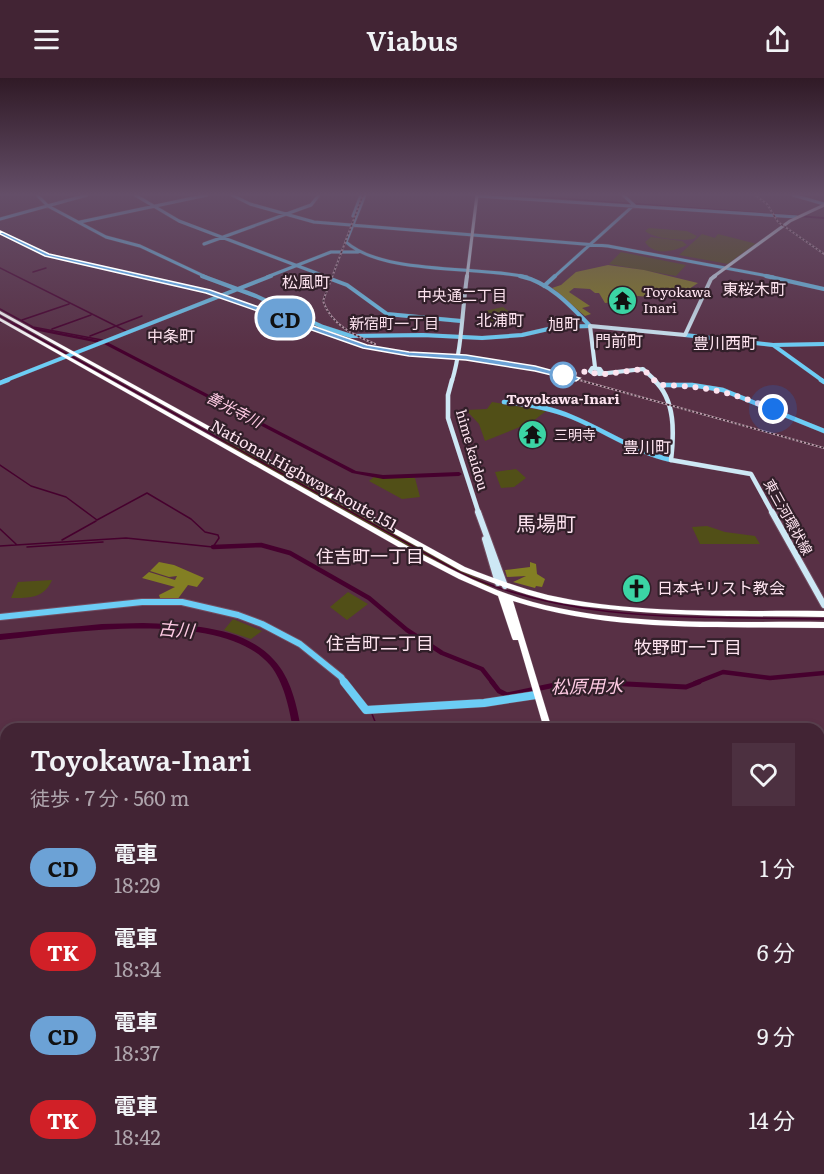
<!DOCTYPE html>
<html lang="ja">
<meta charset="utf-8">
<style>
:root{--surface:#422434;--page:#4c3040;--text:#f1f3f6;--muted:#aea4ac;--line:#5a414f}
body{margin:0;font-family:Literata,"Noto Sans JP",serif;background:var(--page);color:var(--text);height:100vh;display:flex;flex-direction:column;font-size:22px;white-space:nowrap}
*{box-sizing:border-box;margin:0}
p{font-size:20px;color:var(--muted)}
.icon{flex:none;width:33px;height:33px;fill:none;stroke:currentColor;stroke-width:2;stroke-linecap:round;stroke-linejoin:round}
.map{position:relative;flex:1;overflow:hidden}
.panel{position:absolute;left:0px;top:645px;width:825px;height:452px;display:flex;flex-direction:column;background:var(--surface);border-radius:18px 18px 0 0;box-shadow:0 3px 9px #0003,0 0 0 2px var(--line)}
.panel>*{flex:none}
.badge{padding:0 12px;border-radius:20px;font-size:21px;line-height:39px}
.you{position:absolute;width:30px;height:30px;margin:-15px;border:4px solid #fff;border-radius:50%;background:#1a73e8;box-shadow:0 0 0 9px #1a73e833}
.map>.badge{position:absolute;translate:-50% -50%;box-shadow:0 0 0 3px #fff}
.round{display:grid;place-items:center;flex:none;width:63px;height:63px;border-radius:0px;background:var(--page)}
.headline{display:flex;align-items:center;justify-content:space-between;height:102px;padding:0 30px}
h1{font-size:28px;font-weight:600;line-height:45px}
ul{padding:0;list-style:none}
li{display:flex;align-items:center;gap:18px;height:84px;padding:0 30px}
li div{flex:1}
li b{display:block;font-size:22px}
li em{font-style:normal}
li .badge{min-width:66px;font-weight:700;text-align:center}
header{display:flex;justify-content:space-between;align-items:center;height:78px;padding:0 30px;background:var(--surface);font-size:27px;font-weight:600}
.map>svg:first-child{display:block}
</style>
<header><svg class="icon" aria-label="menu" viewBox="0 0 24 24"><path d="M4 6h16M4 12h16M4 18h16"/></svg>Viabus<svg class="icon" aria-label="share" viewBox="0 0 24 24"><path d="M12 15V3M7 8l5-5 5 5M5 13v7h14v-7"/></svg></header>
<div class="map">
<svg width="824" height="1096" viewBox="0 0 824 1096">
<rect width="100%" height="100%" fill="#583045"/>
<path fill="#514f17" d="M649 150 687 153 697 158 694 161C681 163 655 161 645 153Z
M702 156 715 160 718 156 757 166 728 186 679 177Z
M651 159 682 163 687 167C674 173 655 179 645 164Z
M621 174 686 187 676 198 609 186Z
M503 229 523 244H491L480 234Z
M492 324 546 333 532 344 485 363 479 346 466 332 487 331Z
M222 359 462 493 489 506 490 510 457 496 240 375 219 361Z
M516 391 526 400 514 409 501 410 495 394Z
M374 399 415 400 420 419 402 421 369 403Z
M707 448 725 454 755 458 760 466H700L692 449Z
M52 502C44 521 28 520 11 520L18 504Z
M348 514 368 526 347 542 330 529Z
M233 541 262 553 251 561 224 552Z"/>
<path fill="#837f23" d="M608 187 644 192 698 205 674 221 666 215C655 224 642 216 628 218 626 218 619 220 614 221V224L605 225 599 215H595L590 211 574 210 569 214 590 228 582 230 591 236 585 238 552 210 561 207 576 194Z
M159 484 174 487 204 500 197 509 188 507 177 522 160 520 159 517 175 509 142 500 149 494 175 502 177 498 169 499 150 493Z
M530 484 536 486 537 496 545 501 542 509 536 508 535 510 513 504 526 498 507 499 505 492 530 489Z"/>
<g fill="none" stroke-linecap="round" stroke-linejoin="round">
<path stroke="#46002e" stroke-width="1.5" d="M0 190 126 253
M33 194 46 190
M0 231 33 249 102 262
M0 238 67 276
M22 242 69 226
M52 251 91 237
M90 258 142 238
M71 278 459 494C573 547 701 538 824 541
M0 387 31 408 66 419 97 442 147 415 191 441 205 454 218 457 219 460 213 469 126 460 0 468
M0 451 17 467
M62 462 96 443
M27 469 103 464
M372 636 378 651"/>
<path stroke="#46002e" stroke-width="2" d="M819 993 824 998
M508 1090 511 1096"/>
<path stroke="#46002e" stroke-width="4.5" d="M213 469 261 467 290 475 369 520 407 552 442 575 482 591 493 605
M602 605H611
M695 605 723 594 770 600 824 595"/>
<path stroke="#46002e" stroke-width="5" d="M492 604 499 613 507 617 555 607 607 605 686 609 699 604"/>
<path fill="#46002e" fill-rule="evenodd" d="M524 117 824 139V141L507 117Z
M0 243H4V244L0 245Z
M11 245 107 264 356 393 383 397 459 394 462 396 459 398 383 401 352 395 104 266 9 247V246Z
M143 545C186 547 243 547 274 582 291 600 297 628 301 651H293C289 630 284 604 270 587 222 530 67 555 0 562V556L102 546Z
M413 1090H426L428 1096H414Z"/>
<defs>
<path id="secondary-far4" d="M37 117 48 128 106 159 140 168 206 199
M135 117 179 143 327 199
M232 117 250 126 314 144 608 168 773 199
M365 117 346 164C383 197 477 188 527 199
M793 117 824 126
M477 118 797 139
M353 138 361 117
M0 141 87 117
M80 144 207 117
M204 166 311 127 319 117
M267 199 331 174H358
M554 199 634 127 623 117"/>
<path id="secondary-far3" d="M202 198 256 218 323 249 351 258 423 257 482 260 522 257 557 249 590 248
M323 198 347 207 387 236 461 243
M520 198C549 204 570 227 590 248
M766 198 824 211
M544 208 555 198
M685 257 773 267 823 303
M773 267 824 266
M4 303 271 198"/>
<path id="secondary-far2" d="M821 302 824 304
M0 305 8 302
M659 307H692L723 312 824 353
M504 324C527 326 551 330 572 339 606 353 635 374 671 382"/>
<path id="secondary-far1" d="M0 539 142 524H182L238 537 262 546 300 566 341 599 345 605"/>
<path id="secondary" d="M344 604 366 632 484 625 536 617
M819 724 824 723"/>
<path id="primary-far3" d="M467 199 477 117
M713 199 790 143 824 127"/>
<path id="primary-far2" d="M595 289 590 248 685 257 711 201 715 198
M592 290 600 291 602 294 593 295 590 293Z
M599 296 643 291 656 303
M452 303C462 270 462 233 467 198"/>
<path id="primary-far1" d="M452 302 448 317V340L479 436
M654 302C676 322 674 356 671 382L751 396 773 436"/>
<path id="primary" d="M478 434 505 508
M772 434 824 527
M485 461 498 505"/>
<path id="highway" d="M0 233 465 489C493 500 520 510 548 517 638 537 733 532 824 533V539C756 538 687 539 619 532 595 530 570 527 547 522 516 514 490 504 461 493L0 236Z
M0 240 413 471C452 492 492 513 533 524 626 549 729 543 824 544V550C720 548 613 555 513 523L552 651H544L518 562H513L512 560 498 518 459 501 409 475 0 243Z
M698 1090H711L713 1096H699Z"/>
</defs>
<use href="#secondary-far4" stroke="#724d60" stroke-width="4"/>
<use href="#secondary-far3" stroke="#724d60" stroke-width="4.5"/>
<use href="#secondary-far2" stroke="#724d60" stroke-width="5"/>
<use href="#secondary-far1" stroke="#724d60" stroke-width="8"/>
<use href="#secondary" stroke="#724d60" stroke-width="9"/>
<use href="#primary-far3" stroke="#724d60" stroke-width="4"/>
<use href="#primary-far2" stroke="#724d60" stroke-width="4.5"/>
<use href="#primary-far1" stroke="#724d60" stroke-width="5"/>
<use href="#primary" stroke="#724d60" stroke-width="8"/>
<use href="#highway" stroke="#724d60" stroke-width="1"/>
<use href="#secondary-far4" stroke="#6ccdf5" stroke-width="3"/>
<use href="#secondary-far3" stroke="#6ccdf5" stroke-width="4"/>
<use href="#secondary-far2" stroke="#6ccdf5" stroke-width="4.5"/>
<use href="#secondary-far1" stroke="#6ccdf5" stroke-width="6"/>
<use href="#secondary" stroke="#6ccdf5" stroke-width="8"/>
<use href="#primary-far3" stroke="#cde8f5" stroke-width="3"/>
<use href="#primary-far2" stroke="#cde8f5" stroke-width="4"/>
<use href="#primary-far1" stroke="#cde8f5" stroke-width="4.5"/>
<use href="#primary" stroke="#cde8f5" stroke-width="6"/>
<use href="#highway" fill="#fff" fill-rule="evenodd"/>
<defs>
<path id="rail" d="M363 117 323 223C331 247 354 257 375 266
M755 117 767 126 778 144 824 176
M0 155 47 177 208 213 366 269 409 276 466 280 547 293 824 370"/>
</defs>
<use href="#rail" stroke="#bc9cac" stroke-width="2"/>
<use href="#rail" stroke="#311f29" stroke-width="1.5" stroke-dasharray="2" stroke-linecap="butt"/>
</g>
<linearGradient id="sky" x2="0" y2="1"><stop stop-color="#301a26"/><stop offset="0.43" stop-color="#644e68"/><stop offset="1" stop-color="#644e68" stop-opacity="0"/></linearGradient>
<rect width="824" height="271" fill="url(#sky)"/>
<path fill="#6ca2d6" stroke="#fff" stroke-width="1.5" d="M0 153 49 176 210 212 367 267 409 274 466 277 535 288 580 300 576 303 535 293 466 282 409 278 363 270 206 215 45 178 0 156Z"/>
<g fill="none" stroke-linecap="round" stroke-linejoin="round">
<path stroke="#fde3ef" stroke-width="6" stroke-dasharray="0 10.8" d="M563 297 590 293 596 296H608L643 291 659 307C708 308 729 314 773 331"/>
</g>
<defs>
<symbol id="temple-disc" viewBox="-11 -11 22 22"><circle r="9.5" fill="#3bd4a4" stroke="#311f29"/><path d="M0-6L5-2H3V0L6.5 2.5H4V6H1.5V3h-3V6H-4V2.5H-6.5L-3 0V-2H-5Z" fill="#111"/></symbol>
<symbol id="church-disc" viewBox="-11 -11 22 22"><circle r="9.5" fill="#3bd4a4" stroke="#311f29"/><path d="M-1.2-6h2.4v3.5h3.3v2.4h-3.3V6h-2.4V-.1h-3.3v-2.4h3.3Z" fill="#111"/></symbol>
</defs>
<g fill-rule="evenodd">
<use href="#temple-disc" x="606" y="206" width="33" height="33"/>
<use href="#temple-disc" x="516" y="340" width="33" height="33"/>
<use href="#church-disc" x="620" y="494" width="33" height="33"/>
</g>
<circle fill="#fff" stroke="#6ca2d6" stroke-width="3" cx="563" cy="297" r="12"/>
<g text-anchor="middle" stroke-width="4.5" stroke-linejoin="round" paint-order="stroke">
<g font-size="14" fill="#fde3ef" stroke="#311f29" text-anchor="start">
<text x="643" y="219">Toyokawa<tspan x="643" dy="16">Inari</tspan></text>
<text x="554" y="362">三明寺</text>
</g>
<g font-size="14" font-weight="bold" fill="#fde3ef" stroke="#311f29">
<text x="563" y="326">Toyokawa-Inari</text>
</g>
<g font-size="14" fill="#fde3ef" stroke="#311f29">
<text transform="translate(472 372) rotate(74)" y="5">hime kaidou</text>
<text transform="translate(788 439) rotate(61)" y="5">東三河環状線</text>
</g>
<g font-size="15" fill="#fde3ef" stroke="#311f29">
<text x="462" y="223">中央通二丁目</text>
<text x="394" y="251">新宿町一丁目</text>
</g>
<g font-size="15" font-style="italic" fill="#ffcbe4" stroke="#311f29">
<text transform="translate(234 332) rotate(27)" y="5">善光寺川</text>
</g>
<g font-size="16" fill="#fde3ef" stroke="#311f29">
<text x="306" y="210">松風町</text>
<text x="754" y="217">東桜木町</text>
<text x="500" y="248">北浦町</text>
<text x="564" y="252">旭町</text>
<text x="171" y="264">中条町</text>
<text x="619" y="269">門前町</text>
<text x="725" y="271">豊川西町</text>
<text x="647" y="375">豊川町</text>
</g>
<g font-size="16" fill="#fde3ef" stroke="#311f29">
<text transform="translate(304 397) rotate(29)" y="6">National Highway Route 151</text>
</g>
<g font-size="16" fill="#fde3ef" stroke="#311f29" text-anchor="start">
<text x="657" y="516">日本キリスト教会</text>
</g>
<g font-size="18" fill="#fde3ef" stroke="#311f29">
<text x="370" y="485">住吉町一丁目</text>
<text x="380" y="572">住吉町二丁目</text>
<text x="688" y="576">牧野町一丁目</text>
</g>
<g font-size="18" font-style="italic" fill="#ffcbe4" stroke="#311f29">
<text transform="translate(176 552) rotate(5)" y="6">古川</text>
<text transform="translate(587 609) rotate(-1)" y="6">松原用水</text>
</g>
<g font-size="20" fill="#fde3ef" stroke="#311f29">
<text x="546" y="453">馬場町</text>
</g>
</g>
</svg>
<div class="you" style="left:773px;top:331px"></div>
<b class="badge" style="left:285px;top:240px;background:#6ca2d6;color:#111">CD</b>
<section class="panel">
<div class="headline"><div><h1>Toyokawa-Inari</h1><p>徒歩 · 7 分 · 560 m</p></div><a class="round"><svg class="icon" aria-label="heart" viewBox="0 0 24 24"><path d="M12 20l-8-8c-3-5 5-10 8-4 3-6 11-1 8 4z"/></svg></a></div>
<ul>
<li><span class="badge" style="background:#6ca2d6;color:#111">CD</span><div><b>電車</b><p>18:29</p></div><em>1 分</em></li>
<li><span class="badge" style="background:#d12027;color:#fff">TK</span><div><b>電車</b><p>18:34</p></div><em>6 分</em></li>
<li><span class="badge" style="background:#6ca2d6;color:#111">CD</span><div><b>電車</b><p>18:37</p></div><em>9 分</em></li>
<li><span class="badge" style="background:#d12027;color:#fff">TK</span><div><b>電車</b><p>18:42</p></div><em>14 分</em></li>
</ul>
</section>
</div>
